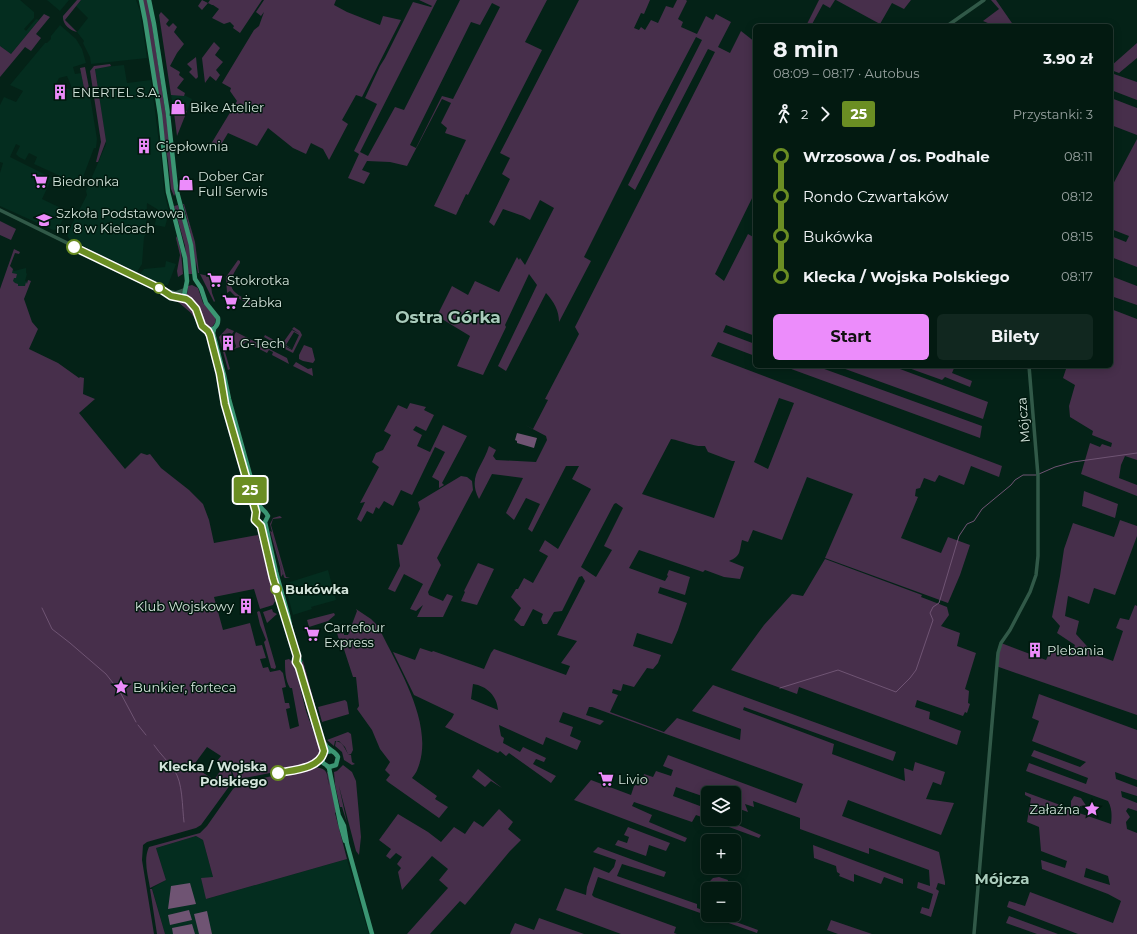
<!DOCTYPE html>
<html lang="pl">
<meta charset="utf-8">
<style>
:root{--surface:#031a11;--page:#11271f;--text:#f1f3f6;--muted:#97a19f;--line:#243831;--accent:#ec8cfb}
body{margin:0;font-family:Montserrat,sans-serif;background:var(--page);color:var(--text);height:100vh;display:flex;flex-direction:column;font-size:15px;white-space:nowrap}
*{box-sizing:border-box;margin:0}
p{font-size:13px;color:var(--muted)}
.icon{flex:none;width:22px;height:22px;fill:none;stroke:currentColor;stroke-width:2;stroke-linecap:round;stroke-linejoin:round}
.map{position:relative;flex:1;overflow:hidden}
.sheet{position:absolute;left:753px;top:24px;width:360px;height:344px;display:flex;flex-direction:column;background:var(--surface);border-radius:6px;box-shadow:0 2px 10px #0003,0 0 0 1px var(--line)}
.sheet>*{flex:none}
.badge{padding:0 8px;border-radius:3px;font-size:14px;line-height:26px}
.tools{position:absolute;left:701px;top:786px;display:grid;gap:8px}
.tools a{display:grid;place-items:center;width:40px;height:40px;border-radius:6px;background:var(--surface);box-shadow:0 2px 10px #0003,0 0 0 1px var(--line);font-size:20px}
.map>.badge{position:absolute;translate:-50% -50%;box-shadow:0 0 0 2px #fff}
.legs{display:flex;align-items:center;gap:6px;height:44px;padding:0 20px;font-size:13px}
.legs p{margin-inline-start:auto}
.head{display:flex;align-items:center;justify-content:space-between;height:68px;padding:0 20px}
h1{font-size:22px;font-weight:700;line-height:30px}
.action{display:flex;gap:8px;margin-top:auto;padding:8px 20px}
.action a{flex:1;height:46px;border-radius:6px;background:var(--accent);color:#111;font-size:16px;font-weight:700;line-height:46px;text-align:center}
.action a+a{background:var(--page);color:var(--text)}
ul{padding:0 20px;list-style:none}
li{display:flex;align-items:center;gap:14px;height:40px;font-size:15px}
li i{display:grid;place-items:center;width:6px;height:100%;margin:0 5px;background:currentColor}
li i::after{content:'';width:10px;height:10px;margin:-5px;border:3px solid;border-radius:50%;background:var(--surface)}
li p{margin-inline-start:auto}
li:first-child i{background:linear-gradient(#0000 50%,currentColor 0)}
li:last-child i{background:linear-gradient(currentColor 50%,#0000 0)}
.map>svg:first-child{display:block}
</style>
<div class="map">
<svg width="1137" height="934" viewBox="0 0 1137 934">
<rect width="100%" height="100%" fill="#042217"/>
<path fill="#042d1f" d="M0 0H20L34 12V18L24 29 26 31 36 19 39 20 11 54 0 46Z
M47 0H69L60 11Z
M81 0H136L140 11 147 58 91 64 90 57 83 43 84 41 77 32 88 18 76 6Z
M60 25 76 39 82 49 86 63 73 67 75 74 81 73 85 93 72 88 67 76 59 78 56 84 85 96H90L97 139 96 148H94L80 185 34 164 37 157 29 153 25 160 19 157 16 154 20 146 16 144 10 157 52 178 42 199 67 211 58 229 53 230 0 206V173L3 163 0 162V105L4 97 16 102 23 91 10 85 45 43H47L51 39V36Z
M124 65 127 83 151 80 162 166 164 191 169 212 165 227 155 225 157 209 147 203 146 234 144 237 142 264 137 272 69 239 67 234 87 195 86 191 106 144 95 68Z
M171 95H184L192 99 187 111 174 113Z
M166 261 176 264 168 285H162L140 274 144 269 165 267Z
M7 267 13 269 14 271 26 268V273L27 274 25 281 30 282 25 291 10 281Z
M328 570 336 600 311 607 312 609 293 615 285 585 287 583Z
M196 836 203 840 213 877 206 899 347 859 365 921 369 934H165L152 888 166 880 156 848Z"/>
<path fill="#472f4b" fill-rule="evenodd" d="M77 0H81L65 20 77 32C70 31 62 24 63 16Z
M142 0H148L150 11 169 135 175 194 174 196 171 189 168 161Z
M202 0 208 3 210 0H262L240 33 233 28 234 26 230 22 224 24 212 18 219 9 213 5H212L208 3 202 10 198 6Z
M264 0H336L334 5 347 12 380 25 383 16 401 20 362 97 356 95 342 120 348 124 329 160 323 149 311 143 306 154 293 148 268 128 257 146 228 133 219 148 211 144 237 101 230 91 231 88 222 83 254 30 259 26 264 12 261 16 256 12Z
M419 0H437L360 152 368 156 395 107 404 110 460 0H547L525 42 542 50 468 195 466 194 456 215 434 206 466 140 445 133 447 128 441 123 451 103 442 99 407 166 390 162 367 161 362 170 370 173 364 184 348 178 359 154 354 151 377 104 365 98 380 66 385 58 413 2 431 7 432 6ZM492 3 500 7 453 99 442 96 416 148 410 145 471 22 480 25Z
M579 0H650L644 14 641 13 634 28 639 30 641 27 645 30 651 20 658 23 666 6 673 8 677 0H686L687 1 678 19 683 22 681 27 697 34 706 16 713 20 716 14 731 22 718 47 730 53 741 31 755 42V192L715 274 724 281 748 234 755 238V336L726 325 723 332 755 344V356L718 342 711 356 1002 466 999 477 971 466 964 485 939 475 935 482 924 478 920 488 916 489 915 496 918 497 901 538 941 553 948 537 970 545 960 575 948 603 825 558 853 494 807 477 782 540 753 530 748 542 742 540C739 552 741 556 729 561L744 567 740 579 724 577 705 570 703 572 639 550 629 568 665 581 668 576 667 575 669 570 690 577 685 595 660 587 658 593 687 603 678 630 672 644 637 633 633 646 661 655 658 663 653 669 647 668 634 687 623 684 621 691 613 689 612 693 618 695 610 712 664 732 677 718 740 740 741 729 692 711 713 685 896 752 893 761 744 707 743 710 834 744 832 754 905 781 904 768 913 771 915 762 945 772 941 785 933 782 926 799 954 803 941 835 848 800 842 816 939 852 945 882V885L938 883 936 889 939 891 931 917 920 913 922 907 929 909 933 894 917 888 918 882 930 886 929 870 869 848V854L800 829V818L753 801 754 807 745 804 748 812 734 807V793H708V798L676 787 673 796 708 809V819H730L729 821 761 835 759 838 696 815 692 822 634 802 632 806 652 815 649 822 687 838 685 842 574 800 591 780 631 795 634 786 642 781 644 774 653 777 656 771 671 776 673 770 663 766 668 755 796 803 803 784 592 707H589L586 715 604 721 600 725 563 712 559 722 573 727 570 736 581 741 577 750 546 737 543 745 499 725 501 736 504 738 503 743 520 752 523 747 546 758 544 762 536 759 533 764 556 776 551 783 509 753 506 756 500 751 498 753 445 727 452 718 454 714 414 695 393 652 415 660 420 648 432 652 433 651 484 669 491 653 494 649 566 675 570 666 561 663 577 641 557 635 585 581 582 576 579 577 562 611 554 612 547 624H543L541 619 543 614 533 609 524 626H521L514 620 521 608 511 597 516 589H518L524 578 533 583 548 556 539 551 545 540 542 538 558 549 591 489 572 479 579 466H566L532 532 528 529 540 504 526 498 514 520 506 513 523 478 492 474 479 499C467 476 483 467 489 446L496 450 493 456 496 460 536 462 547 440 546 436 525 425 533 429 548 400 545 399 579 334 575 327 715 52 708 49 635 190 628 185 702 40 696 37 656 113 584 257 591 261 559 322C559 310 554 302 546 293L506 371 498 366 537 285 529 274 505 325 506 327 483 375 457 366 470 336 437 316 452 286 468 295 475 281 499 292 517 257 519 260 520 258 525 265 554 208 540 200 530 220 523 216 503 209 494 226 489 222 510 179 502 174 510 158 500 153ZM779 398 794 403 768 469 754 462ZM671 439C683 441 693 447 705 446L708 452 732 461H735L714 518 642 494ZM616 503 623 508 604 546 612 550 596 577 581 567 614 504ZM473 684C487 686 497 696 498 710L471 699Z
M819 0H835L830 8 823 4 811 26H806Z
M836 0H911L904 9 892 3 880 24Z
M991 0H996L1014 26H995L983 21 999 9Z
M161 12 169 20 166 24 169 27 173 23 177 27 174 32 184 44 177 53 170 66 180 72 179 75 184 79 177 88 185 93 184 96 171 95 159 15Z
M44 14 50 17 36 34 41 38 31 51 25 47 0 77V46L11 54Z
M214 42 220 48 215 55 223 62 216 70 220 75 216 81 210 76 205 83 202 58Z
M1137 43V58L1119 73 1111 70V66Z
M196 57 198 77 196 79 189 72 192 69 187 64Z
M110 64 111 66 95 69 106 141 98 162H96L101 142 90 71 94 66Z
M85 67 90 93H85L80 68Z
M1111 73 1137 82V100L1111 90Z
M1111 98 1137 108V135L1111 125Z
M187 111 177 136 174 113Z
M1137 139V267L1111 257V236L1126 242 1129 236 1111 229V188Z
M182 204 191 234 183 204H184L195 242 199 273H198L196 261V273L193 246Z
M178 205 190 246 193 274H188L185 246 174 206Z
M0 221 16 229 11 240 0 235Z
M177 236 181 252 183 274 178 277 177 271 180 255 176 238Z
M14 249 20 252 19 254 15 253 10 266 13 269 12 273 17 274 16 278H14L13 281 15 283 18 284V286H25L26 282 27 284 28 280 31 281 24 299 32 322 38 329 29 349 58 363 79 378 80 377 84 378 83 394 95 399 79 413 125 469 141 453 147 455 150 454 161 468 189 490 203 504 209 520 214 543 258 535 275 601 273 605 260 609 254 589 214 597 223 630 250 623 256 646 262 645 266 658 260 659 263 668 268 667 270 672 280 670 283 673 286 687 282 688 285 703H289L290 708 286 709 290 729 299 726 292 688H290C285 680 285 669 285 660L289 659 294 663 306 711 319 747 306 707 296 663 322 748 321 750 320 749 317 761 313 762V761L309 765 235 780 232 771 217 761 221 756 207 747 193 766 214 780 223 767 231 772 233 781 201 825 196 828 147 842 143 845 142 860 154 934H0V289Z
M238 260 240 261V263C226 284 227 291 251 302V305L249 306V304L236 297 230 291 227 293 226 277Z
M200 274 208 276 210 278 212 293 215 301 214 302Z
M1111 276 1137 286V305L1111 296Z
M192 285 198 288 203 303 216 318 215 323 211 328 205 325 199 308 187 295 188 286Z
M177 299C195 302 202 323 208 339L191 313 177 301Z
M1111 309 1137 319V460L1125 456 1121 465 1119 478 1137 485V496L1081 474 1090 443 1100 447 1102 444 1111 447 1112 443 1092 435 1093 431 1070 417 1069 406 1075 385 1063 378 1067 366H1111Z
M294 327 300 331 302 335 293 353 281 347V345L280 346 264 337 265 335 292 350 299 335 294 332 286 345 292 349 282 344 292 330 300 334 292 329Z
M227 328 234 331 232 334 230 333 225 334 226 336 224 337 225 345 224 346 225 351 235 348 236 346 233 337 236 332 287 358 289 364 272 355 273 352 269 350 267 353 246 342 240 347 225 352 230 369 228 370 219 337Z
M304 345 312 348 315 360 313 363 303 361 299 359V355Z
M296 362 308 369 312 368 313 376 293 366Z
M783 366H816L982 426 980 438Z
M837 366H892L988 402 983 419Z
M903 366H955L952 373 972 381 970 387 945 377 942 380Z
M410 403 426 407 424 410 434 415 426 431 416 426 413 430 422 435 417 446 430 452 443 425 467 436 442 483 444 485 439 488V481L432 477 445 452 435 447 412 495 401 490 393 506 384 501 379 509 376 507 373 514 367 511 361 522 357 519 365 502 360 503 379 467 372 462 376 453 383 450 391 435 384 431 398 405 407 409Z
M461 476 467 477 472 481 473 490 437 558 441 565 428 592 429 595 443 601 447 594 453 596 443 617H417L423 605 416 611 410 609 423 584 404 574 395 592 388 589 400 566 397 544 402 545 420 509 418 502Z
M1084 491 1118 504 1115 518 1082 506Z
M280 516 282 518 273 519 271 525 286 577 290 578H285L284 577 273 536 283 574 281 577 280 567 270 531 272 532 270 524 273 518Z
M1120 520 1137 526V536L1115 595 1094 588 1089 604 1068 596 1065 616 1079 621 1076 634 1094 654 1113 661 1123 631 1116 628 1120 618 1129 620 1135 605 1137 606V715L996 666 1001 643 1046 660 1053 645 1073 650 1075 645 1057 633 1060 626 1052 617 1060 576 1064 549 1073 523 1114 537Z
M825 559 922 595 921 597 947 607 949 615 941 626 960 633 957 646 976 653 965 689 969 691 968 703 970 704 967 713 965 712 963 716 917 700 915 707 930 712 929 719 961 731 957 745 799 687 797 694 731 670 764 625 792 594 803 596Z
M478 563 494 569 477 605 461 601 465 592 464 591Z
M272 609 273 612 277 614 267 623 263 612Z
M356 609 371 619 381 629V632C399 669 433 723 419 765 417 771 416 773 412 778L437 796 435 799 448 807 439 818 388 782 386 780 390 775 385 770 390 762 380 749 372 730 357 709 359 706 356 677H353L341 640H339L336 629V627L344 628V635H348L357 611Z
M259 611 260 612 276 667 275 669 271 668 264 642 266 640 260 625 257 612Z
M334 613 335 615 328 621 309 627 307 620Z
M303 661 324 738 328 744 327 746C312 721 309 689 301 662Z
M1039 694 1137 730V780L1115 772 1116 779 1137 787V796L1121 791 1122 797 1137 803V811L1128 808 1126 811 1130 817 1126 822 1127 829 1137 833V934H1078L1007 907 1009 901 1025 906 1030 892 1113 923 1121 901 1108 894 1042 869 1041 860 1065 868 1067 861 1041 851 1039 827 1027 822 1031 798 1025 795V792L1071 809V801L1074 796 1081 798 1087 807 1080 806 1079 813 1111 824C1112 816 1112 808 1108 801L1026 771 1029 763 1086 784 1088 778 1031 756 1034 750 1080 767 1086 762 1032 741 1039 721 1032 718ZM1086 868 1108 876 1110 885 1084 877Z
M345 700 347 702 349 714 322 722 318 707Z
M348 732 351 734 353 750 351 754H348L345 747 339 741H335L334 746 327 740Z
M336 741C343 742 345 749 348 754L351 755 352 762 355 764 352 765 344 760 342 752 335 746Z
M343 765 352 772 356 781 361 837 359 855 356 851 339 786 347 823 342 807H340L335 785 334 772 337 771Z
M314 767C329 769 326 772 329 785L327 772H329L336 812 335 813 347 859 206 899 201 878 213 877 203 840 196 836 156 848 166 880 150 888C148 875 143 860 149 847L200 833 207 826 233 789 240 783Z
M478 769 502 788 491 781 485 787 472 777Z
M499 809 513 822 508 829 521 840 510 851 465 905 460 901 430 934H407L448 888 439 880 448 869 432 856 402 890 398 872 401 868 397 864 402 857 396 853 390 859 386 856 391 849 379 840 398 814 428 832 441 842 454 827 465 834 474 821 483 827Z
M628 827 670 843 666 851 649 845 646 856 615 845 618 840 627 843 629 837 624 835Z
M813 845 903 879V884L884 877 881 884 854 874V882L839 876 840 874 837 872 836 866 814 858Z
M598 847 666 872 664 877 622 864 617 876 697 904V908L708 912V915H717L758 930 757 933 598 877 592 895 594 897 676 927 674 933 677 934H621L556 910 565 888 586 895 587 887 594 867 609 873 614 867 616 860 593 852Z
M719 877 728 880 727 886H714L710 881 713 878Z
M150 889H152L165 934H157Z
M1009 916 1058 934H1037L1006 923Z
M539 918 584 934H510L515 923 534 930Z
M831 920 872 934H838L827 930Z"/>
<path fill="#6f5473" d="M517 433 537 438 534 448 517 443V441L515 440Z
M190 883 196 904 168 909 171 886Z
M189 910 192 920 170 925 168 915Z
M207 911 212 934H199L194 914Z
M192 924 195 934H173L172 928Z"/>
<g fill="none" stroke-linecap="round" stroke-linejoin="round">
<path stroke="#6f5473" stroke-width="1" d="M1039 474 1055 467 1073 462 1137 453
M42 608 52 629 70 643 106 674 120 692 136 722
M780 688 838 670 896 692 910 678 916 670 933 620 930 613 933 607 939 603 959 536 967 524 974 521 982 509 1011 485 1015 480 1023 475H1036
M138 725 146 735
M154 745C160 754 168 761 174 770 183 782 182 807 184 822"/>
<path stroke="#315948" stroke-width="3.5" d="M947 26 984 0
M0 210 163 290 176 293 184 290
M163 291 171 296 187 299
M974 934 998 653 1001 643 1010 630 1030 592 1036 575 1038 556V476L1029 366"/>
<path stroke="#3b9673" stroke-width="4.5" d="M141 0 145 20 160 115 168 192 185 258 187 281 184 296 196 309 202 326 209 335 220 375 225 404 256 515
M149 0 154 24 168 114 176 188 191 245 195 279 201 288 206 303 218 318C219 326 213 332 205 329
M214 329 213 333 224 375 229 399 257 500C260 511 264 508 268 516L264 524H261L257 523
M258 512 255 520 262 527 273 578 284 614 288 630 300 661 299 667
M265 522 276 572 288 615 292 635
M297 657V664L299 667 324 750V754
M324 743C328 751 335 750 338 757L336 765 329 767 323 763 322 757 326 752 332 751
M327 766 329 768 341 827 345 841
M339 816 344 826 347 844 372 934"/>
</g>
<g fill="none" stroke-linecap="round" stroke-linejoin="round">
<defs>
<path id="line-1" d="M74 247 159 288 171 296 186 299 189 301 196 309 202 326 208 331 210 335 220 374 225 404 256 512 255 520 261 526 273 578 297 656 296 662 299 667 324 751C320 769 293 770 278 773"/>
</defs>
<use href="#line-1" stroke="#fff" stroke-width="9"/>
<use href="#line-1" stroke="#6b8e23" stroke-width="6"/>
</g>
<defs>
<symbol id="building-bare" viewBox="-9 -9 18 18"><path d="M-4-6H4V6H1V3H-1V6H-4ZM-2.5-4.3h1.7v1.8h-1.7ZM.8-4.3h1.7v1.8H.8ZM-2.5-1h1.7V.8h-1.7ZM.8-1h1.7V.8H.8Z" fill="#ec8cfb" stroke="#00180e" stroke-width="2.5" paint-order="stroke"/></symbol>
<symbol id="shop-bare" viewBox="-9 -9 18 18"><path d="M-5-2.5h2.3a2.7 3.5 0 0 1 5.4 0H5L5.5 6h-11ZM-1.5-2.5h3a1.5 2.3 0 0 0-3 0Z" fill="#ec8cfb" stroke="#00180e" stroke-width="2.5" paint-order="stroke"/></symbol>
<symbol id="supermarket-bare" viewBox="-9 -9 18 18"><path d="M-6-5.5h2.5l.6 2H6L4.5 2H-2.5L-4.4-4H-6ZM-1.5 3.2a1.3 1.3 0 1 0 .1 0ZM3 3.2a1.3 1.3 0 1 0 .1 0Z" fill="#ec8cfb" stroke="#00180e" stroke-width="2.5" paint-order="stroke"/></symbol>
<symbol id="school-bare" viewBox="-9 -9 18 18"><path d="M0-5L7-2L0 1L-7-2ZM-4 1L0 2.5L4 1V4Q0 6-4 4Z" fill="#ec8cfb" stroke="#00180e" stroke-width="2.5" paint-order="stroke"/></symbol>
<symbol id="sight-bare" viewBox="-9 -9 18 18"><path d="M0-6L1.8-2.2L6-1.7L2.9 1.2L3.7 5.4L0 3.3L-3.7 5.4L-2.9 1.2L-6-1.7L-1.8-2.2Z" fill="#ec8cfb" stroke="#00180e" stroke-width="2.5" paint-order="stroke"/></symbol>
</defs>
<g fill-rule="evenodd">
<use href="#building-bare" x="49" y="81" width="22" height="22"/>
<use href="#shop-bare" x="167" y="96" width="22" height="22"/>
<use href="#building-bare" x="133" y="135" width="22" height="22"/>
<use href="#supermarket-bare" x="29" y="170" width="22" height="22"/>
<use href="#shop-bare" x="175" y="172" width="22" height="22"/>
<use href="#school-bare" x="33" y="209" width="22" height="22"/>
<use href="#supermarket-bare" x="204" y="269" width="22" height="22"/>
<use href="#supermarket-bare" x="219" y="291" width="22" height="22"/>
<use href="#building-bare" x="217" y="332" width="22" height="22"/>
<use href="#building-bare" x="235" y="595" width="22" height="22"/>
<use href="#supermarket-bare" x="301" y="623" width="22" height="22"/>
<use href="#building-bare" x="1024" y="639" width="22" height="22"/>
<use href="#sight-bare" x="110" y="676" width="22" height="22"/>
<use href="#supermarket-bare" x="595" y="768" width="22" height="22"/>
<use href="#sight-bare" x="1081" y="798" width="22" height="22"/>
</g>
<g fill="#fff" stroke="#6b8e23" stroke-width="2">
<circle cx="74" cy="247" r="7"/>
<circle cx="159" cy="288" r="5"/>
<circle cx="276" cy="589" r="5"/>
<circle cx="278" cy="773" r="7"/>
</g>
<g text-anchor="middle" stroke-width="3" stroke-linejoin="round" paint-order="stroke">
<g font-size="13" fill="#d2e3da" stroke="#00180e" text-anchor="start">
<text x="72" y="97">ENERTEL S.A.</text>
<text x="190" y="112">Bike Atelier</text>
<text x="156" y="151">Ciepłownia</text>
<text x="198" y="181">Dober Car<tspan x="198" dy="15">Full Serwis</tspan></text>
<text x="52" y="186">Biedronka</text>
<text x="56" y="218">Szkoła Podstawowa<tspan x="56" dy="15">nr 8 w Kielcach</tspan></text>
<text x="227" y="285">Stokrotka</text>
<text x="242" y="307">Żabka</text>
<text x="240" y="348">G-Tech</text>
<text x="234" y="611" text-anchor="end">Klub Wojskowy</text>
<text x="324" y="632">Carrefour<tspan x="324" dy="15">Express</tspan></text>
<text x="1047" y="655">Plebania</text>
<text x="133" y="692">Bunkier, forteca</text>
<text x="618" y="784">Livio</text>
<text x="1080" y="814" text-anchor="end">Załaźna</text>
</g>
<g font-size="13" fill="#d2e3da" stroke="#00180e">
<text transform="translate(1023 420) rotate(-95)" y="5">Mójcza</text>
</g>
<g font-size="13" font-weight="bold" fill="#d2e3da" stroke="#00180e" text-anchor="start">
<text x="285" y="594">Bukówka</text>
<text x="267" y="771" text-anchor="end">Klecka / Wojska<tspan x="267" dy="15">Polskiego</tspan></text>
</g>
<g font-size="15" font-weight="bold" fill="#a9cbbb" stroke="#00180e">
<text x="1002" y="884">Mójcza</text>
</g>
<g font-size="17" font-weight="bold" fill="#a9cbbb" stroke="#00180e">
<text x="448" y="323">Ostra Górka</text>
</g>
</g>
</svg>
<div class="tools">
<a><svg class="icon" aria-label="layers" viewBox="0 0 24 24"><path d="M12 4l9 5-9 5-9-5zM3 14l9 5 9-5"/></svg></a>
<a>+</a>
<a>−</a>
</div>
<b class="badge" style="left:250px;top:490px;background:#6b8e23;color:#fff">25</b>
<section class="sheet">
<div class="head"><div><h1>8 min</h1><p>08:09 – 08:17 · Autobus</p></div><b>3.90 zł</b></div>
<div class="legs"><svg class="icon" aria-label="walk" viewBox="0 0 24 24"><circle cx="13" cy="4" r="2"/><path d="M13 8l-2 6 4 7M11 14l-3 7M7 12l3-4h3l4 4"/></svg>2<svg class="icon" aria-label="forward" viewBox="0 0 24 24"><path d="M9 5l7 7-7 7"/></svg><b class="badge" style="background:#6b8e23;color:#fff">25</b><p>Przystanki: 3</p></div>
<ul>
<li><i style="color:#6b8e23"></i><b>Wrzosowa / os. Podhale</b><p>08:11</p></li>
<li><i style="color:#6b8e23"></i><span>Rondo Czwartaków</span><p>08:12</p></li>
<li><i style="color:#6b8e23"></i><span>Bukówka</span><p>08:15</p></li>
<li><i style="color:#6b8e23"></i><b>Klecka / Wojska Polskiego</b><p>08:17</p></li>
</ul>
<div class="action"><a>Start</a><a>Bilety</a></div>
</section>
</div>
